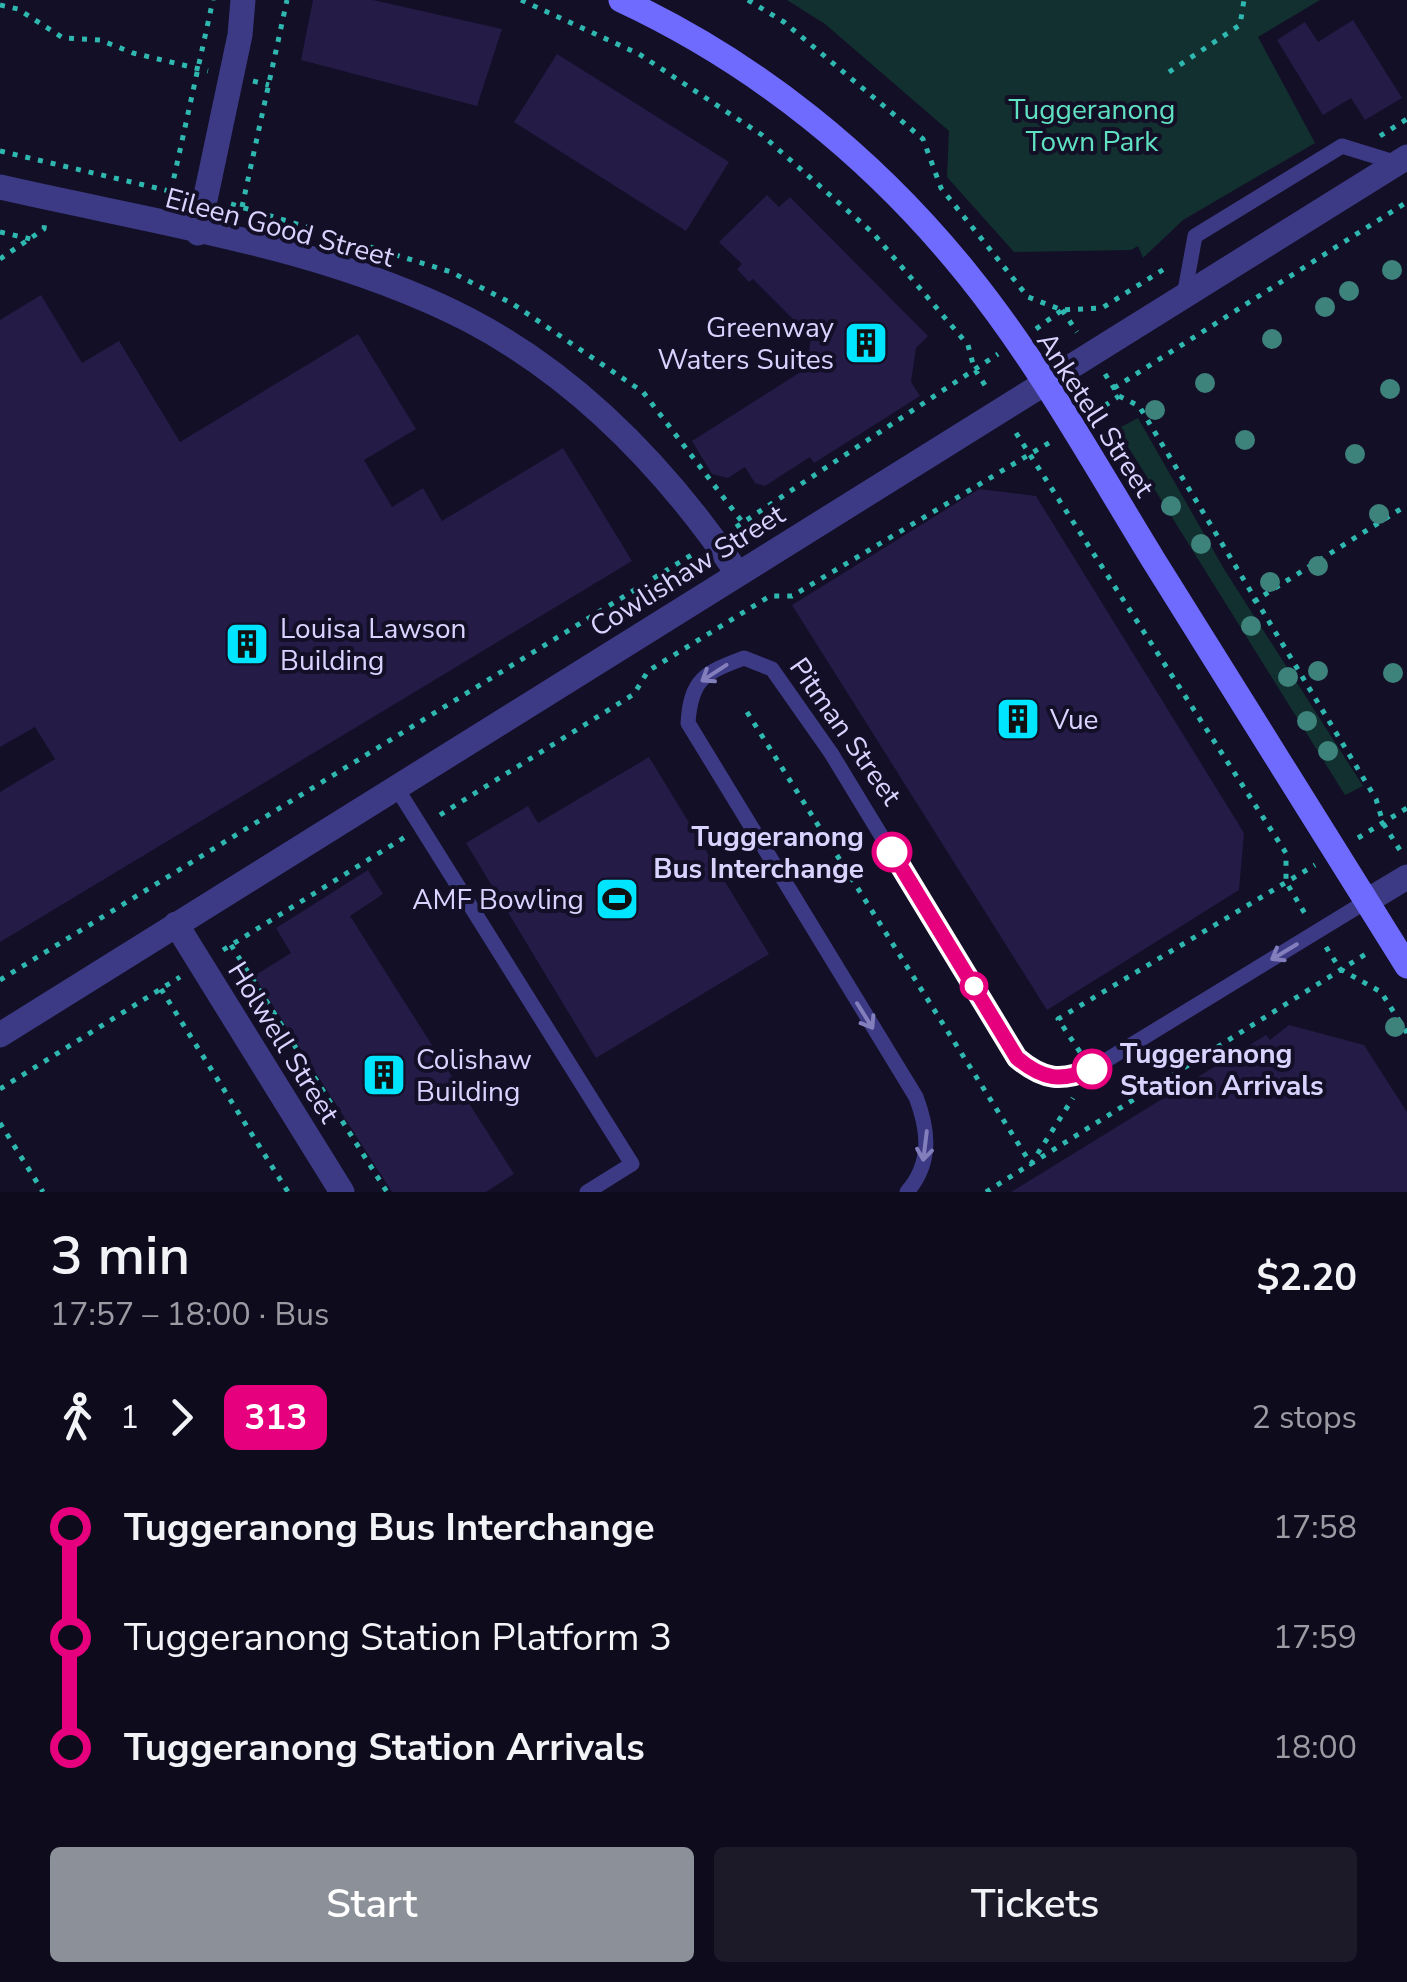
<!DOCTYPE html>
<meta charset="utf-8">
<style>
:root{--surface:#0e0b1c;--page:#1c1929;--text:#f1f3f6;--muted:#9b9ba3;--accent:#8c9099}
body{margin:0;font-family:"Nunito Sans",sans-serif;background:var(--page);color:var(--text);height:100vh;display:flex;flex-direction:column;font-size:38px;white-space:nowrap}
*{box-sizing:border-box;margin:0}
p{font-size:32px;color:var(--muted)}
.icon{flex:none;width:55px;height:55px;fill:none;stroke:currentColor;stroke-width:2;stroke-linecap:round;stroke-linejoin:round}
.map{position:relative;height:1192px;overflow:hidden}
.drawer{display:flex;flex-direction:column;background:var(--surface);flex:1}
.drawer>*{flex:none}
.badge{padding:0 20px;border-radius:15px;font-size:35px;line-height:65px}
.map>.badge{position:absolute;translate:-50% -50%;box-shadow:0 0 0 5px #fff}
.legs{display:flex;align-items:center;gap:15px;height:110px;padding:0 50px;font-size:32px}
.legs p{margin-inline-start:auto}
.headline{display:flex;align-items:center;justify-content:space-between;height:170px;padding:0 50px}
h1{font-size:55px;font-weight:600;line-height:75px}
.button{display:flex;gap:20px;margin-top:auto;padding:20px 50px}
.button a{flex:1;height:115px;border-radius:10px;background:var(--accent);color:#fff;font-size:40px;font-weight:600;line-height:115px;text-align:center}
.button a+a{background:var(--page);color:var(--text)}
ul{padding:0 50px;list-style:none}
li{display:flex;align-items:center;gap:35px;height:110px;font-size:38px}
li i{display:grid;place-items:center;width:15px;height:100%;margin:0 12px;background:currentColor}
li i::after{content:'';width:25px;height:25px;margin:-12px;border:8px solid;border-radius:50%;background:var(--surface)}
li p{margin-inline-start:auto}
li:first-child i{background:linear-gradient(#0000 50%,currentColor 0)}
li:last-child i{background:linear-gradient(currentColor 50%,#0000 0)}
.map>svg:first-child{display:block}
</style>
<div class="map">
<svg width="1407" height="1192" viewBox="0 0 1407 1192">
<rect width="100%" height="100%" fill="#130f26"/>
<path fill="#12302f" d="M787 0H1320L1258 37 1315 143 1183 220 1143 258 1138 246 1131 250 1014 252 947 177 949 131 825 24Z
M1138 418 1224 569 1363 786 1345 795 1117 429Z"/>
<path fill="#241b47" d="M313 0H373L502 29 477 106 301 60Z
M1353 20 1402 98 1365 120 1351 98 1323 115 1277 40 1305 22 1318 42Z
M557 54 729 162 686 231 514 122Z
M767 195 779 207 790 197 928 336 916 348 911 382 920 396 814 463 810 457 765 486 755 483 745 467 728 478 712 474 692 441 807 368 811 337 753 279 749 282 737 269 742 264 719 242Z
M41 295 82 363 119 341 180 442 358 334 416 429 364 460 392 507 423 488 442 521 563 448 632 561 0 942V792L55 759 35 727 0 747V320Z
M979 489 1036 496 1244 833 1239 890 1047 1010 792 605Z
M649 757 769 954 596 1058 466 843 528 806 538 823Z
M368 870 383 894 350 916 514 1174 486 1192H392L254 976 291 953 276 928Z
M1289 1025 1364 1045 1407 1112V1192H1011L1266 1035 1270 1040Z"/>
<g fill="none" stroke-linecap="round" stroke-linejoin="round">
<path stroke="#2fb8b0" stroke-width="5" stroke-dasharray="5 8" stroke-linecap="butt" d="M521 0 639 54 762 135 873 233 968 345 974 368 988 390
M748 0 784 22 923 139 941 188 1028 297 1062 310 1102 308 1169 266
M0 5 18 9 63 38 100 40 133 53 208 71
M1169 72 1240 25 1244 0
M253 81 269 85
M1380 136 1407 119
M0 151 182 194
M171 191 213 0
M231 204 307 227
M242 207 287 0
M0 232 31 239
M370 247 451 272 513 304 643 392 743 523
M0 259 44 229 45 220
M1062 310 1077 332
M1036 329 1062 310
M1105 374 1119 396 1139 406 1376 799 1383 823 1403 855
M1114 388 1407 202
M1094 413 1119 396
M1016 433 1286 853V882L1307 917
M736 527 998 354
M1253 602 1407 505
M747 712 1031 1164 1073 1098
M440 815 634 694 648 671 770 596H792L1052 441
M1358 838 1407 808
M231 945 387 1192
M1326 947 1340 969 1381 992 1407 1033
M223 950 405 837
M0 980 693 554
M161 989 288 1192
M1080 1052 1058 1019 1315 865
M0 1089 180 977
M0 1123 43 1192
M986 1192 1369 952"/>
<path stroke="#3d3a85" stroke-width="15" d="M1184 296 1195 236 1342 146 1397 163
M396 787 632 1164 587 1192
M907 1192C932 1163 929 1131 916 1097L688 723C691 679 704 673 744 658L772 669 831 753 1017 1059C1043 1080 1061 1082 1092 1069L1367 901"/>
<path stroke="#3d3a85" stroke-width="25" d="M0 187C156 223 325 246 469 320 580 378 668 471 738 574
M198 233 240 35 243 0
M1367 901 1407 877
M176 924 342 1192
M0 1035 1407 157"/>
<path stroke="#6f6bff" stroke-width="25" d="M621 0C756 63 874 158 968 275 1039 363 1095 465 1154 561 1239 696 1322 831 1407 966"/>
</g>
<g fill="#3d827b">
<circle cx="1392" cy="270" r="10"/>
<circle cx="1349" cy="291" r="10"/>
<circle cx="1325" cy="307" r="10"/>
<circle cx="1272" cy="339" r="10"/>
<circle cx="1205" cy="383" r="10"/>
<circle cx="1390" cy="389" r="10"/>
<circle cx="1155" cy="410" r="10"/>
<circle cx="1245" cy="440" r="10"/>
<circle cx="1355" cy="454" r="10"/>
<circle cx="1171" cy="506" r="10"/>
<circle cx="1379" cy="514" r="10"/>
<circle cx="1201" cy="544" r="10"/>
<circle cx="1318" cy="566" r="10"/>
<circle cx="1270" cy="582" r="10"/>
<circle cx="1251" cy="626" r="10"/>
<circle cx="1318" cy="671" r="10"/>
<circle cx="1393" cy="673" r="10"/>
<circle cx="1288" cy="677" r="10"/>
<circle cx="1307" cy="721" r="10"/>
<circle cx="1328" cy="751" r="10"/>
<circle cx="1395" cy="1027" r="10"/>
</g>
<defs><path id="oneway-shaft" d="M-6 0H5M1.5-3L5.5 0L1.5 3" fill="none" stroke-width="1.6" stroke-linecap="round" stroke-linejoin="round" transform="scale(2.5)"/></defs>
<g stroke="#837fbc">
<use href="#oneway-shaft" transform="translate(714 673) rotate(147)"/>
<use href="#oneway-shaft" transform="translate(1284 952) rotate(149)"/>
<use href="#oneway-shaft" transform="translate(865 1016) rotate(58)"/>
<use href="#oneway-shaft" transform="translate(925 1146) rotate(97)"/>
</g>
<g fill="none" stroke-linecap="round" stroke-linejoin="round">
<defs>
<path id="line-1" d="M892 852 1017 1058C1043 1080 1061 1082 1092 1069"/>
</defs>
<use href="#line-1" stroke="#fff" stroke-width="22"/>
<use href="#line-1" stroke="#e6007e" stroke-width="15"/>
</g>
<defs>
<symbol id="building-square" viewBox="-11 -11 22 22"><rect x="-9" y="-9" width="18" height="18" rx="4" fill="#00e5ff" stroke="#130f26"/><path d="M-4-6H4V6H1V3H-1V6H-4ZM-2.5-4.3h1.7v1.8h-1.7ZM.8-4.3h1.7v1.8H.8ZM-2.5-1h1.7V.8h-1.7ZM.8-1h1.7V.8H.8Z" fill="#111"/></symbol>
<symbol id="stadium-square" viewBox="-11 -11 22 22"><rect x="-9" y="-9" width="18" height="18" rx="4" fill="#00e5ff" stroke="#130f26"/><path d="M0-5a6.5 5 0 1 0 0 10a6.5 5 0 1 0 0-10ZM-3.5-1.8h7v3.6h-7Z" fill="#111"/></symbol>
</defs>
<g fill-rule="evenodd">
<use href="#building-square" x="841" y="318" width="50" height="50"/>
<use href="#building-square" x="222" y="619" width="50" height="50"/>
<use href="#building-square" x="993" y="694" width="50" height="50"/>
<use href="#stadium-square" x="592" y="874" width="50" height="50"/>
<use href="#building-square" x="359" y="1050" width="50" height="50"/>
</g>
<g fill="#fff" stroke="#e6007e" stroke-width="5">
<circle cx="892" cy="852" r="18"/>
<circle cx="974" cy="986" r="12"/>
<circle cx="1092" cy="1069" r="18"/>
</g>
<g text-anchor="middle" stroke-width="8" stroke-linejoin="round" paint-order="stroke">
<g font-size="28" fill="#5fe0c0" stroke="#130f26">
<text x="1092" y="119">Tuggeranong<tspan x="1092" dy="32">Town Park</tspan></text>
</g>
<g font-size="28" fill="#d9d4ff" stroke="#130f26">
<text transform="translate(280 227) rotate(15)" y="10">Eileen Good Street</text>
<text transform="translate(1096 414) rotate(57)" y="10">Anketell Street</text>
<text transform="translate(687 570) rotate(-32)" y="10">Cowlishaw Street</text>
<text transform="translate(846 731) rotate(55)" y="10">Pitman Street</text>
<text transform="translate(284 1042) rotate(58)" y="10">Holwell Street</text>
</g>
<g font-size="28" fill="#d9d4ff" stroke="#130f26" text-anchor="start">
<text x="834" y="337" text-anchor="end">Greenway<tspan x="834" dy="32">Waters Suites</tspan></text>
<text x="280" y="638">Louisa Lawson<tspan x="280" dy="32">Building</tspan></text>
<text x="1050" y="729">Vue</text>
<text x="584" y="909" text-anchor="end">AMF Bowling</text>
<text x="416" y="1069">Colishaw<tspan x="416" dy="32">Building</tspan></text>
</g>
<g font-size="28" font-weight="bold" fill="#d9d4ff" stroke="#130f26" text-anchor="end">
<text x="864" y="846">Tuggeranong<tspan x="864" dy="32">Bus Interchange</tspan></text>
<text x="1120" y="1063" text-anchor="start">Tuggeranong<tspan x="1120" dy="32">Station Arrivals</tspan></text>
</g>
</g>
</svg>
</div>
<section class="drawer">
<div class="headline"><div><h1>3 min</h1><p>17:57 – 18:00 · Bus</p></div><b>$2.20</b></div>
<div class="legs"><svg class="icon" aria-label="walk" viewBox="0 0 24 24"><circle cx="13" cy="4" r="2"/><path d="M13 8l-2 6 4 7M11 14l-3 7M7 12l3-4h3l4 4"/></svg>1<svg class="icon" aria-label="forward" viewBox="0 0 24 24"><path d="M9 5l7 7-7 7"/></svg><b class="badge" style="background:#e6007e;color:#fff">313</b><p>2 stops</p></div>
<ul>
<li><i style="color:#e6007e"></i><b>Tuggeranong Bus Interchange</b><p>17:58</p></li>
<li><i style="color:#e6007e"></i><span>Tuggeranong Station Platform 3</span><p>17:59</p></li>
<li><i style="color:#e6007e"></i><b>Tuggeranong Station Arrivals</b><p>18:00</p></li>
</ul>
<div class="button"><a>Start</a><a>Tickets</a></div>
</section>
